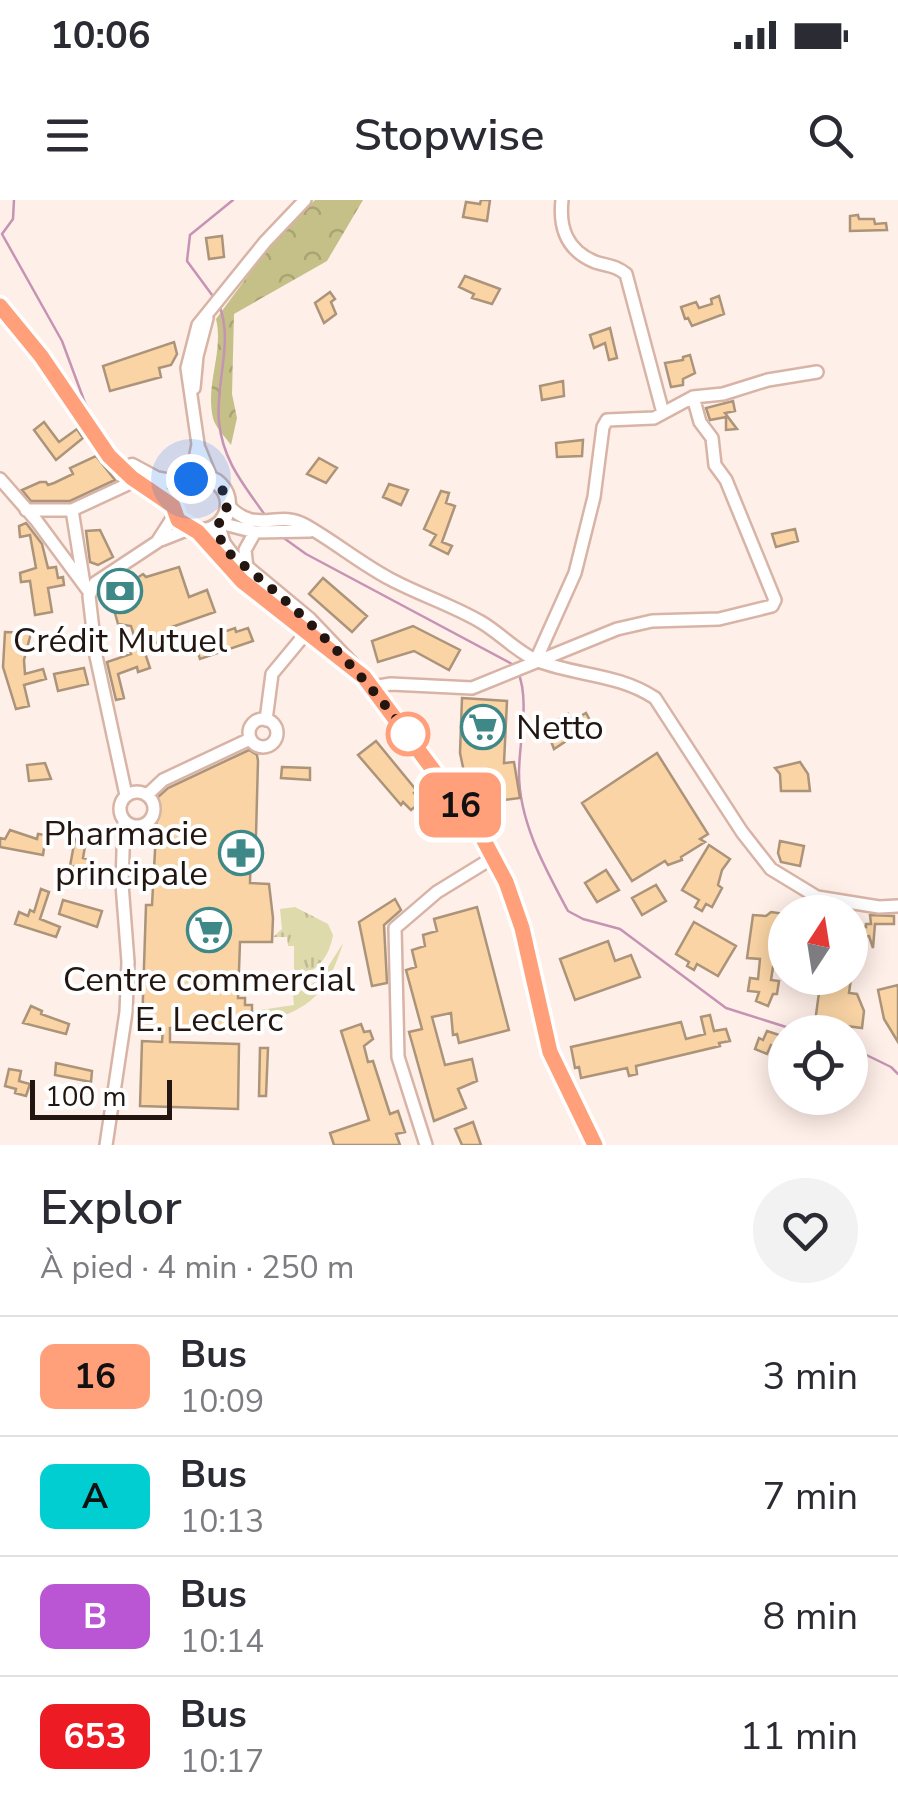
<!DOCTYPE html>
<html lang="fr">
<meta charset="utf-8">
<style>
:root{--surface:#fff;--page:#f2f2f3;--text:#2b2b33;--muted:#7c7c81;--line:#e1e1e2}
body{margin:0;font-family:"Nunito Sans",sans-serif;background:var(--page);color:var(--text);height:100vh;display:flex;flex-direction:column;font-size:38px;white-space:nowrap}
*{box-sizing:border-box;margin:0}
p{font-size:32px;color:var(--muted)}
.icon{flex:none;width:55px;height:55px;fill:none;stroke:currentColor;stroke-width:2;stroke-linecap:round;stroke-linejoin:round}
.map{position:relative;height:945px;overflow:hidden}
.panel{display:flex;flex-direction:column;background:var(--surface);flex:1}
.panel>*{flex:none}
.badge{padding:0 20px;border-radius:15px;font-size:35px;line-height:65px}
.needle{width:65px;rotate:12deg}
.buttons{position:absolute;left:768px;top:695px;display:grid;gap:20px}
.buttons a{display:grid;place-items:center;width:100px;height:100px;border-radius:50%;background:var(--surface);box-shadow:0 5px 25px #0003;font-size:50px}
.scale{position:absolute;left:30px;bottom:25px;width:142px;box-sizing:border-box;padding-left:10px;border:5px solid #231611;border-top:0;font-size:28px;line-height:35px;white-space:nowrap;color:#231611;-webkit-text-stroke:8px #fff;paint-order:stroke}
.you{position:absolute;width:50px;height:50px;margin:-25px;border:8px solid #fff;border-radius:50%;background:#1a73e8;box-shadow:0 0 0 15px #1a73e833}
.map>.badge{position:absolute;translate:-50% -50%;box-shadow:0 0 0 5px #fff}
.round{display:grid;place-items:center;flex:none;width:105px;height:105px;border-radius:52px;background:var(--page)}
.summary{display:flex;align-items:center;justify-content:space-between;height:170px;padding:0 40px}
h1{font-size:48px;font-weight:600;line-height:75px}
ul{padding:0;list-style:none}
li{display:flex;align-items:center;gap:30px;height:120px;padding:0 40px;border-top:2px solid var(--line)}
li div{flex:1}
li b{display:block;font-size:38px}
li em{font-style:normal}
li .badge{min-width:110px;font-weight:700;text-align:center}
.status{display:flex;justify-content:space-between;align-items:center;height:70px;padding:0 50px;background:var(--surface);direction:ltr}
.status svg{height:28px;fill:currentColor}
header{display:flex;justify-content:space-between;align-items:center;height:130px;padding:0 40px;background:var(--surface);font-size:45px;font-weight:600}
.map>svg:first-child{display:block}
</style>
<div class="status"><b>10:06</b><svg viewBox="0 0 49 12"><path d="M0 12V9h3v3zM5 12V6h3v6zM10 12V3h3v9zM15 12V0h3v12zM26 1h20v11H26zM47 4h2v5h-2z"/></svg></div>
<header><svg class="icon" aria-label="menu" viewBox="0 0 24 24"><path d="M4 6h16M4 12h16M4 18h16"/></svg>Stopwise<svg class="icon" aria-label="search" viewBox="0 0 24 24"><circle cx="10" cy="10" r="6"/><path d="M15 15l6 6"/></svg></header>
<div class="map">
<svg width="898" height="945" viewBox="0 0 898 945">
<defs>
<pattern id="grass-tufts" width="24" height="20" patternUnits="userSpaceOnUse" patternTransform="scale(2.5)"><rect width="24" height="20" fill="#dfdaac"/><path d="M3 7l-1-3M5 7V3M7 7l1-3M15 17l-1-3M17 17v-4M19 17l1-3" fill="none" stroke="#bfba93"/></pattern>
<pattern id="forest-crowns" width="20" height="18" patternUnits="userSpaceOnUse" patternTransform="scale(2.5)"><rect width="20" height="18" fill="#c5c088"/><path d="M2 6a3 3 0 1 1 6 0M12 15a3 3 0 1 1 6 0" fill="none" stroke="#a9a474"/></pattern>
</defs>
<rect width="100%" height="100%" fill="#ffefe9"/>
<path fill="url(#grass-tufts)" d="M295 707 328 724 333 735C330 753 320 771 301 774L294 769V746H288L287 737H273L282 729 280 709Z
M343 743C328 792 310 811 261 822L260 810 294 805 293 796 321 778Z"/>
<path fill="url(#forest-crowns)" d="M315 0H363L327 61 234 114 232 194 237 218 231 245C226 238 215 227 213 218 205 184 224 152 216 119L275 39Z"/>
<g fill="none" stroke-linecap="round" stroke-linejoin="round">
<path stroke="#c593b4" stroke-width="2.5" d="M14 0 13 19 2 34 62 141 85 203 95 220
M215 99 187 61 190 35 233 0
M219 105C234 141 215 184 219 222 223 262 245 286 267 318
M281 336 306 354 514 465
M518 472C530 501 519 542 519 573 519 622 545 668 568 711L583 719 620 729 726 808 802 832
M850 847 891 867 898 874"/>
</g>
<path fill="#fad4a5" stroke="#ab9479" stroke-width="2.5" d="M481 0H490L487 21 463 17 466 2 480 4Z
M858 15 859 19H874L875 24 886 23 887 30 850 31V16Z
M222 36 224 57 209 59 206 38Z
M465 76 500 89 492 104 472 98 474 94 459 87Z
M330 92 335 99 331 102 336 114 324 123 315 103Z
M719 96 724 114 692 126 688 118 685 119 681 107 696 102 699 108 712 104 711 99Z
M610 128 617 158 609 160 605 143 594 148 590 135Z
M174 142 177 154 171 165 159 168 161 177 110 191 103 166Z
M690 155 695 173 683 179V185L671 187 665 163 683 160V157Z
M563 181 564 196 542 200 540 186Z
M733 201 735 211 725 213 737 229 726 230V217L710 220 706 208Z
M44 222 59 242 77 229 83 238 56 260 34 230Z
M583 240 582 256 557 257 556 243Z
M96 256 115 280 70 301H31L22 290 40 282H46L48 285 54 283 73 274 70 268Z
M319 258 337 268 326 283 307 274Z
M389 284 408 290 401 305 383 297Z
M441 291 449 293 446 303 455 306 442 342 452 346 448 354 430 345 436 335 424 329Z
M26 323 42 344 48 368 56 367 58 378 63 377 64 385 48 388 52 412 35 415 30 381 21 382 20 373 36 368 30 335 20 337 19 326Z
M795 329 798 341 776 347 772 334Z
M100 330 113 357 98 365 90 362 86 331Z
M179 367 189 397 207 390 215 412 169 428 168 439 143 447 150 468 138 472 137 467 118 474 124 498 116 500 107 462 131 454 128 444 136 442 131 426 118 424 113 406 117 391 143 374 146 377Z
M323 378 367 416 352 432 309 394Z
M413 426 460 450 449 470 414 451 378 462 372 441Z
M235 428 236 432 248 428 253 441 200 459 194 442Z
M5 432 31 433 24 460 25 474 43 469 46 479 24 485 29 506 16 509 3 467Z
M84 468 88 484 58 491 54 474Z
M462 498 507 501 504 563 514 562 520 598 486 602 482 575 464 572 460 553Z
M586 513 592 524 554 549 546 528 568 514 572 521Z
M376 541 417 591 414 593 421 602 411 610 403 602 401 605 358 555Z
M249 550 257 555 258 561 256 635 251 645 250 683 269 684 273 718 272 742H240L238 798H245V805H252V821L238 830 170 828V842L239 844 238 909 140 906 142 841 162 842 163 827H142L146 705H152L158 597 168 588Z
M657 553 708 634 700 639 705 642 681 657 682 660 668 665 665 661 632 681 582 603Z
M800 562 808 574 810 591H781L780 574 775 568Z
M45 563 51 579 29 581 27 565Z
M282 567 310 568V580L281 578Z
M10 630 37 639 38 634 46 635 43 655 0 647V638L5 639Z
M75 639 86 641 83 658 92 660 90 669 70 666Z
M780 641 804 646 800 666 781 662 778 653Z
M709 645 730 659 722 670 718 685 722 688 712 707 706 704 702 711 695 707 699 700 682 690Z
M606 670 619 690 597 702 585 683Z
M656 685 666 701 642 715 632 698Z
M41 689 49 692 40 719 60 727 56 737 15 724 19 712 28 716 30 710 34 712Z
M395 699 401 710 384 725 387 783 372 786 359 722Z
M63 700 102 711 97 727 59 714Z
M477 707 509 830 459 843 457 834 453 835 451 813 432 817 445 865 472 859 477 881 458 889 466 908 434 921 409 832 422 829 406 770 416 767 412 750 425 746 423 735 437 731 434 719Z
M771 712 785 714V762L774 761 771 780 779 781 777 794H773L768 806 756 801 759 792 748 791 750 778 758 779 760 759 747 758 753 715 766 716Z
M870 715 894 716V724H875L873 748 869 736 860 737 858 729 855 751H850V724L866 727V724H871Z
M694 722 736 746 718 776 697 764 694 770 687 766 689 762 676 754Z
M608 741 615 761 631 755 640 777 575 800 560 759Z
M821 778H851L849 793 857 794 864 811 862 828 815 822Z
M898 785V842L884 819 878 790Z
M31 806 42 811 41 814 69 824 66 834 23 823Z
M710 815 714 831 726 829 730 841 719 843 720 846 636 866 637 874 629 876 627 868 581 878 579 867 575 868 571 847 681 822 686 839 705 834 701 817Z
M361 824 364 832 370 831 373 839 364 846 368 862 373 861 390 914 398 911 405 932 396 934 400 945H334L330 933 369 920 341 831Z
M767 831 785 837V850L771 845 767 854 755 849 759 838 763 840Z
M260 848H268L266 896H259Z
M56 863 92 871 91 882 55 875Z
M9 869 21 871 19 881 30 884 26 896 15 893 16 889 5 886Z
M473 922 481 945H462L455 929Z"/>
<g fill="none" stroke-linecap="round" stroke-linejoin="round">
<defs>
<path id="minor" d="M562 0C559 27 566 50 595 62 607 66 615 65 626 74L663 213
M194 188 197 156 207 118
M693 197 723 194 768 180 817 172
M199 248 212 280
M0 279 36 320 90 393
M191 279 198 244 187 168 198 125 265 42 305 0
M228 305C256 336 277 309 305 325 335 342 360 363 390 379 420 395 452 405 481 422 500 433 518 453 538 461 578 476 619 474 655 498L742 632 771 669 817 697 879 707 898 706
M26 310H72L126 285 132 277
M72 310 84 384
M220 323 255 332 310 331
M161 340 189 329
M247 368 245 350 255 332
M372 487 391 484 472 488 617 429 652 421 719 419 772 406 775 400 726 280 715 265 712 238 700 222 693 197 654 218 607 220 603 227 594 297 575 373 536 460
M249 533a14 14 0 1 1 28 0a14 14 0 1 1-28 0Z
M266 520 272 474 306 433V427
M120 609a17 17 0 1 1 34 0a17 17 0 1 1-34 0Z
M126 595 96 456 89 396 95 383 157 342 175 314
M147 595 163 580 250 539
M106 945 126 812 128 762 122 684 124 620
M426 945 398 857 395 728 437 692 494 657"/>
<path id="major" d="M0 106 41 156 109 256 132 277 173 306
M132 266 156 279 182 284
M174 304a27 27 0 1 1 54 0a27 27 0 1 1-54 0Z
M217 326 223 344 232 356 309 420 368 482 481 633 500 668 522 728 550 852 595 945
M198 331 231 371 330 452"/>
</defs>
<use href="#minor" stroke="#d8b4a6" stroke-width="16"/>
<use href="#major" stroke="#d8b4a6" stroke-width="19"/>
<use href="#minor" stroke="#fff" stroke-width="11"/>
<use href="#major" stroke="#fff" stroke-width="14"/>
</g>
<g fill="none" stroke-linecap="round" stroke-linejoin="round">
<defs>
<path id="line" d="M0 106 41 156 109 256 132 278 173 306 178 320 198 332 242 381 364 477 480 633 506 682 522 728 550 852 595 945"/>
</defs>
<use href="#line" stroke="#fff" stroke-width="22"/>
<use href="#line" stroke="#ffa07a" stroke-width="15"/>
<path stroke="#231611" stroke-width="10" stroke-dasharray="0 18" d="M191 279 212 280 225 293 227 312 217 326 222 344 232 356C303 412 353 463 408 534"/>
</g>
<defs>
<symbol id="bank-ring" viewBox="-11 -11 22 22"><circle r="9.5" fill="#fff" stroke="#3f8888" stroke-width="1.5"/><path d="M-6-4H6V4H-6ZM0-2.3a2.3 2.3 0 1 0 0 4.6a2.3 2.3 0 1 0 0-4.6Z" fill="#3f8888"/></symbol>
<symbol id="supermarket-ring" viewBox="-11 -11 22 22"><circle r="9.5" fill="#fff" stroke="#3f8888" stroke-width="1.5"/><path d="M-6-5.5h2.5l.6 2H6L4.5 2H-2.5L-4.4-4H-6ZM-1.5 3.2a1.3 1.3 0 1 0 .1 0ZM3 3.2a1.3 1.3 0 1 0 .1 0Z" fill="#3f8888"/></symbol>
<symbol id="pharmacy-ring" viewBox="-11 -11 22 22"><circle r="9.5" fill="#fff" stroke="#3f8888" stroke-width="1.5"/><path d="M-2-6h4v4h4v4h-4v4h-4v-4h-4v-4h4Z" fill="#3f8888"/></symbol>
</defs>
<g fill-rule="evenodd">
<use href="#bank-ring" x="95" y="366" width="50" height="50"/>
<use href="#supermarket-ring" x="458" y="502" width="50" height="50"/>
<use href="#pharmacy-ring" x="216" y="628" width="50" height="50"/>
<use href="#supermarket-ring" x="184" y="705" width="50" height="50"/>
</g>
<circle fill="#fff" stroke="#ffa07a" stroke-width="5" cx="408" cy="534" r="20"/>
<g text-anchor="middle" stroke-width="8" stroke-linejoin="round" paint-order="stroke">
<g font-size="35" fill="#231611" stroke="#fff">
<text x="120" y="452">Crédit Mutuel</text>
<text x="516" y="539" text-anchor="start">Netto</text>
<text x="208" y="645" text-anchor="end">Pharmacie<tspan x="208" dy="40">principale</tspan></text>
<text x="209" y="791">Centre commercial<tspan x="209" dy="40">E. Leclerc</tspan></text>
</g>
</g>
</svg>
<div class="buttons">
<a><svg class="needle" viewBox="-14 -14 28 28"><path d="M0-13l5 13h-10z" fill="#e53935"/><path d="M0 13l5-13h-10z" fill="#7c7c81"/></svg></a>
<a><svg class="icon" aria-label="locate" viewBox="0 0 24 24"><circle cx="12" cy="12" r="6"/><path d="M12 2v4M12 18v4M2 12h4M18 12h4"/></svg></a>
</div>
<div class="scale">100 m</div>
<div class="you" style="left:191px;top:279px"></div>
<b class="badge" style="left:460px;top:605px;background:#ffa07a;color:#111">16</b>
</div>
<section class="panel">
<div class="summary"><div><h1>Explor</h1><p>À pied · 4 min · 250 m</p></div><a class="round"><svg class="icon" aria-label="heart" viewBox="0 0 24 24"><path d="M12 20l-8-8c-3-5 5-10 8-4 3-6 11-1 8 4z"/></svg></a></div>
<ul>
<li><span class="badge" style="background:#ffa07a;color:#111">16</span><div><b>Bus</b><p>10:09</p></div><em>3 min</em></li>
<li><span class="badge" style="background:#00ced1;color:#111">A</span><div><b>Bus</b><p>10:13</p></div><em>7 min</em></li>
<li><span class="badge" style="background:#ba55d3;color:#fff">B</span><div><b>Bus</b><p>10:14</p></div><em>8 min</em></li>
<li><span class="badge" style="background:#ed1c24;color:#fff">653</span><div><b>Bus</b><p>10:17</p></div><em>11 min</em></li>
</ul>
</section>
